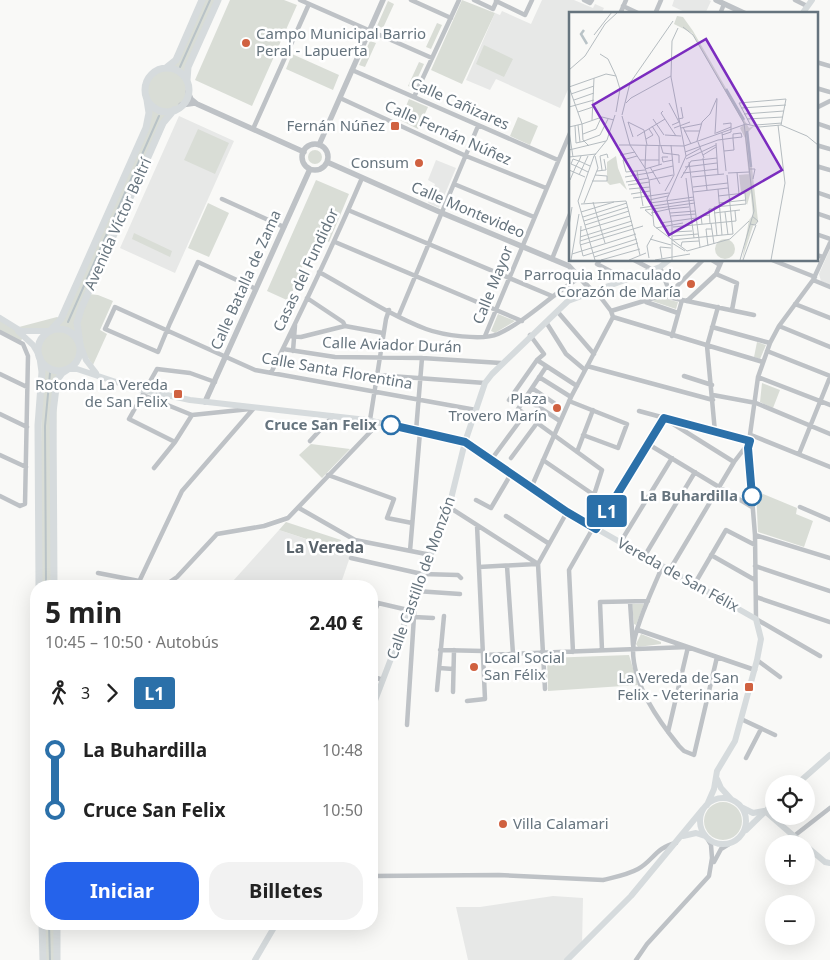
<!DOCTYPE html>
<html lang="es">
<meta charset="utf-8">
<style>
:root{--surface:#fff;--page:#f2f2f2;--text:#222;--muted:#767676;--accent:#2563eb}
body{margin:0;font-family:"Noto Sans",sans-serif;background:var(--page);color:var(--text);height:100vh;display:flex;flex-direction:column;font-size:19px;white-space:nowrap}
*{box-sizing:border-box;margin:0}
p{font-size:16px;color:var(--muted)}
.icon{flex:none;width:28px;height:28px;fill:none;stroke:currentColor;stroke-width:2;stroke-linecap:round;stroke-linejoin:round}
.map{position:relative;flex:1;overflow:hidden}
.sheet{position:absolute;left:30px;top:580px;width:348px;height:350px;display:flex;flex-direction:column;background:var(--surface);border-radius:20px;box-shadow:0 5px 20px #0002}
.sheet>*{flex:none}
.badge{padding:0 10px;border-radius:4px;font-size:18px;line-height:32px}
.controls{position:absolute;left:765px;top:775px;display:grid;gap:10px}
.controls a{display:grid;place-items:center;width:50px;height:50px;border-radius:50%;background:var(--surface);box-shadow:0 5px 20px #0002;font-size:25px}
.map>.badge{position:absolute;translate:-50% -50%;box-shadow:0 0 0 2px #fff}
.legs{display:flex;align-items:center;gap:8px;height:55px;padding:0 15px;font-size:16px}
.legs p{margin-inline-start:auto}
.overview{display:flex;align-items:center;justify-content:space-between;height:85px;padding:0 15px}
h1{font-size:28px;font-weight:700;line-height:38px}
.action{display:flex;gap:10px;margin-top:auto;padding:10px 15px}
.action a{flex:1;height:58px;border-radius:20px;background:var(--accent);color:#fff;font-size:20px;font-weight:700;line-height:58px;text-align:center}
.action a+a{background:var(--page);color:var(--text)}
ul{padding:0 15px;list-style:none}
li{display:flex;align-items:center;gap:18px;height:60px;font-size:19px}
li i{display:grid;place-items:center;width:8px;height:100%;margin:0 6px;background:currentColor}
li i::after{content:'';width:12px;height:12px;margin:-6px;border:4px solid;border-radius:50%;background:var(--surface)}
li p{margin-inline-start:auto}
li:first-child i{background:linear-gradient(#0000 50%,currentColor 0)}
li:last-child i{background:linear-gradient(currentColor 50%,#0000 0)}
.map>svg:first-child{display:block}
</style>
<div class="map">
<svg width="830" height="960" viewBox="0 0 830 960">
<rect width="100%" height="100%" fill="#f9f9f7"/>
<path fill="#e7e8e7" d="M542 0H574L593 8 595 4 604 8 601 14H570V85L560 108 496 79 490 90 466 80 495 13 500 15 502 11 531 24Z
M674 0H709L711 1 705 14H689L672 6Z
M179 116 234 141 175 273 120 248Z
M436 160 456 168 439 208 428 203 435 184 428 180Z
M830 249V285L821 281 819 274Z
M279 530 351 554 340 586H245L233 581Z
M553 896 583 898 582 946 567 960H468L456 907H480Z"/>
<path fill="#d9ddd6" d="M202 0H218L188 67 186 99 171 113 88 294 98 295 113 301 100 330 107 334 93 365 81 348 76 363 57 380 54 586H39L42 377C40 360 34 344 48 332H28L19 327 57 317 61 319 146 128 147 81 155 72 169 67Z
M230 0H284L297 5 252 106 195 80Z
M462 0 495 13 462 84 431 70Z
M388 1 394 4 383 28 377 26Z
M437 23 442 25 431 49 426 47Z
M370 41 376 43 365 67 359 65Z
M484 45 513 59 504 77 476 64Z
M292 54 339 75 333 90 286 69Z
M419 62 424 64 413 88 408 86Z
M409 99 428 107 418 129 400 120Z
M518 117 538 126 530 145 510 136Z
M198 129 229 143 215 174 184 160Z
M308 157a7 7 0 1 1 14 0a7 7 0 1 1-14 0Z
M316 180 349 194 329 242 318 237 307 254 289 301 267 291Z
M208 203 229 213 209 257 188 248Z
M134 233 172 251 170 257 132 239Z
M662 298 678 302 676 309 652 301Z
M498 314 515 321 495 333 491 331Z
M0 318 24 336 20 342 0 332Z
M757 342 766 345 760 359 754 357Z
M762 383 780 390 773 408 760 402Z
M311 444 350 449 322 478 299 455Z
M756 491 797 508 796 514 813 521 804 547 758 532Z
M286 522 341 540 337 549 279 530Z
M632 604H644L636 625 634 624Z
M641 634 661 642V644L638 647 636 644Z
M629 655 638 685 548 691 547 658Z
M704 821a19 19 0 1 1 38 0a19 19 0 1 1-38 0Z
M42 924H57V960H43Z"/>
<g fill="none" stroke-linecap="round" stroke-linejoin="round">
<path stroke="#b9c3c7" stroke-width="2" d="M180 67 210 0
M68 322 159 116
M46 586 45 426 50 373
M49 924 50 960"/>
<path stroke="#bec2c6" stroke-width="4.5" d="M300 0 432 58
M411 0 451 18
M474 0 493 9 497 0
M584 0 590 3 592 0
M795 0 807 6
M496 1 525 15 532 0
M623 6 640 14
M620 14 626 0
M655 14 661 0
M720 14 724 4
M816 62 830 66
M352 70 558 160
M816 88 830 92
M414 97 459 0
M340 98 466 156 546 188
M816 108 830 101
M816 123 830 128
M253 129 309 4
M816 145 830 149
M816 166 830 170
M454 184 534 217
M816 192 830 197
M222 199 284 227
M348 210 552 296
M816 213 830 218
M816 234 830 239
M335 242 522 321
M816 255 823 257
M552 259 570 214
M600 260 597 264 627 280
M634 260 653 270
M712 260 720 265
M772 260 815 277
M660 267 670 293
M319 272C354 291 389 315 426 329 442 335 482 341 498 334 528 320 551 295 579 278
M716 274 737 283 732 310
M813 280 830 287
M256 289 198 262 170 323 158 352 105 329 115 307 255 370 476 410
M595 290 611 311
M663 296 754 315
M307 298 343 322 345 326
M687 301 716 274 722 260
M646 302 678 313
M795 304 830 318
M557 311 594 354
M399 315 478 126
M613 317 763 362
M546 322 566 354 585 370
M779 326 830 347
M712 327 770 343
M0 332 23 344 28 356 25 504 20 506 0 496
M530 335 544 354 537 360 577 386
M289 336 301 337 345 326 383 333
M485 336 570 133
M672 336 682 300
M283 349 335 357 422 358 501 363
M293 351 295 325
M767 351 830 376
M587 366 713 400
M546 367 518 409 602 470 585 523
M271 373C303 308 334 244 362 178
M0 374 27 387
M377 375 485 383
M684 376 712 385
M539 377 571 397
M758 377 830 405
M532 388 554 403
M143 395 192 415 250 409
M713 395 756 403 830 434
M525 398 560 421
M509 400 537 360
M569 401 627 424 618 448 583 435
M639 411 750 441
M0 414 27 427
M370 420 386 319 389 310
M670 422 734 462
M416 431 422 358
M715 432 707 346 718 307
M751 435 830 467
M310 441 333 416
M175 442 129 419 157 369 190 373 215 382
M648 444 752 507
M577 452 593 410
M799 454 830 377
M0 455 26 467
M511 458 537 423
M491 460 525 414
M543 460 594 495
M154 468 175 442 192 415
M328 475 394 499 387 518 412 523
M531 488 571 397 613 317 611 311 670 293 703 260
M476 500 491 508 511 474
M449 507 538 564
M800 507 830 520
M299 508 355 540 431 555
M506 516 548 543
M596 529 664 418
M755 535 830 558
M620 543 672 458
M410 551 420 432
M711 555 755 580
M644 557 695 472
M351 558 422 574 458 575 461 578
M507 566 513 654
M755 566 830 591
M479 567 536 564
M662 567C654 587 633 630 633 650 633 685 658 720 679 746L684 751 694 755 717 657
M669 571 734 462 744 449H748
M98 573 139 581
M694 585 726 530 755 545
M137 586 182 491 254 408
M164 586 177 577 217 534 264 526 288 518 374 428 376 422
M416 591 460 594
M756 597 830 622
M630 602 633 645
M414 617 433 618
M371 621 378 603 408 610
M638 630 755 670
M440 650 483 651
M602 650 600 602 648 601
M573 652 569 570 593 528
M483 655 688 647
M820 656 756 619 755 535 748 449 758 377 770 343 779 326 813 280 830 243
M757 660 780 677
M439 668 453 669
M371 676 383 680
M545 689 538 564 567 512
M437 690 444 616
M453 692 454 650
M467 701 485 699 477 525
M741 719 775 735
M407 725 415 601
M668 732 688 647
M746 758 761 729
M794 836 830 808
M714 862 721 849 729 844
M371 876 499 875 603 880C615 877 627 875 638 869 653 861 656 847 676 843
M636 960 647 944 709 876 712 858 711 845 707 838"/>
<path stroke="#bec2c6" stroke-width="5.5" d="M716 0 746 14
M188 92 191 99 197 104 304 152
M181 105 195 103
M302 157a13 13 0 1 1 26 0a13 13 0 1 1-26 0Z
M319 145 383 0
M327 162 442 213 569 266 592 291
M205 402 310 169"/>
<path stroke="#d6dbdd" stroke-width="6" d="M802 14 812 0
M0 318 21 331H50
M18 331 33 345 39 355
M80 344 86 360 96 373
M68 369H77L134 388 190 400 367 420 465 442 567 512 756 619 761 639 757 660 735 741 717 771 714 789 707 805
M371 711 449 507 465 442 485 383 492 374 568 301 660 267 669 260
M717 779 721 788 731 799
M797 784 830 755
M700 821a23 23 0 1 1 46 0a23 23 0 1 1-46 0Z
M743 808 753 813 764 811
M765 811 803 844
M746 830 774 803
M683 836 696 833 705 836
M806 846 825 862 830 863
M255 960 276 924
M567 960 631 896 703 809"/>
<path stroke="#d6dbdd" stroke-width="7" d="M166 68 176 60 202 0
M145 90a22 22 0 1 1 44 0a22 22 0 1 1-44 0Z
M187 80 188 67 218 0
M38 350a21 21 0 1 1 42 0a21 21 0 1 1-42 0Z
M50 331 61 319 146 128 149 113 147 100
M80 344 77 323 81 309 163 123 174 110
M39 586 38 425 42 372 40 358
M54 586 53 412 57 380 62 373 68 369
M42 924 43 960
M57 924V960"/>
</g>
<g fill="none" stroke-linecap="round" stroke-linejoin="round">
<defs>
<path id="line-1" d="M391 425 465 442 567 512 596 529 664 418 750 441 748 448 752 496"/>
</defs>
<use href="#line-1" stroke="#fff" stroke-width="11"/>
<use href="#line-1" stroke="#2b70a9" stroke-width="8"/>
</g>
<g fill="#d06140" stroke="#fff" stroke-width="2">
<circle cx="246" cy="43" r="5"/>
<rect x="390" y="121" width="10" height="10" rx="2.5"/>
<circle cx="419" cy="163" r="5"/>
<circle cx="691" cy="284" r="5"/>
<rect x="173" y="389" width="10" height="10" rx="2.5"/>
<circle cx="557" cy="408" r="5"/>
<circle cx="474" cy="667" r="5"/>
<rect x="744" y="682" width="10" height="10" rx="2.5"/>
<circle cx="503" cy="824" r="5"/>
</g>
<g fill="#fff" stroke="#2b70a9" stroke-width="2.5">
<circle cx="391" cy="425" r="9"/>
<circle cx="752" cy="496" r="9"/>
</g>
<g text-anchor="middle" stroke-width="5" stroke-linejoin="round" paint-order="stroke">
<g font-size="15" fill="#66747e" stroke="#fff" text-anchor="end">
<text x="256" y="39" text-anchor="start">Campo Municipal Barrio<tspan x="256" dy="17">Peral - Lapuerta</tspan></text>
<text x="385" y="131">Fernán Núñez</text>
<text x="409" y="168">Consum</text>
<text x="681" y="280">Parroquia Inmaculado<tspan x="681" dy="17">Corazón de María</tspan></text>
<text x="168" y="390">Rotonda La Vereda<tspan x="168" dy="17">de San Felix</tspan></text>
<text x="547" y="404">Plaza<tspan x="547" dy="17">Trovero Marín</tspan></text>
<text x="484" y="663" text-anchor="start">Local Social<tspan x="484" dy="17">San Félix</tspan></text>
<text x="739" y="683">La Vereda de San<tspan x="739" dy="17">Felix - Veterinaria</tspan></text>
<text x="513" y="829" text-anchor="start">Villa Calamari</text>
</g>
<g font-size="15" fill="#66747e" stroke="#fff">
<text transform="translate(460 104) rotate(24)" y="5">Calle Cañizares</text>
<text transform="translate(448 133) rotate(24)" y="5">Calle Fernán Núñez</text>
<text transform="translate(468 210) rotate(23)" y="5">Calle Montevideo</text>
<text transform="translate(118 224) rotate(-66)" y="5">Avenida Víctor Beltrí</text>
<text transform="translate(306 270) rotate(-65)" y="5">Casas del Fundidor</text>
<text transform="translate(246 280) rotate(-66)" y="5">Calle Batalla de Zama</text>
<text transform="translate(493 285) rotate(-68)" y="5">Calle Mayor</text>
<text transform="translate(392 345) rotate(2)" y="5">Calle Aviador Durán</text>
<text transform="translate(337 371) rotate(10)" y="5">Calle Santa Florentina</text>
<text transform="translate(678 575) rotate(29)" y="5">Vereda de San Félix</text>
<text transform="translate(421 578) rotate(-70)" y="5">Calle Castillo de Monzón</text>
</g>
<g font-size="15" font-weight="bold" fill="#66747e" stroke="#fff" text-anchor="end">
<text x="377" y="430">Cruce San Felix</text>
<text x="738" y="501">La Buhardilla</text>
</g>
<g font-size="16" font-weight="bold" fill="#58626a" stroke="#fff">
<text x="325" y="553">La Vereda</text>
</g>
</g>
<g transform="translate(569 12)">
<rect width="249" height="249" fill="#f9f9f7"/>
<path d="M108 4 114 5 124 19 180 116 185 114 179 120 189 209 184 214 173 248 180 208 184 203 176 126 171 116 175 112 123 21 105 12ZM47 144 49 156 58 178 51 171 41 173 38 170V150ZM180 162 182 179 178 193 176 180H172L170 163ZM146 237a10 10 0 1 1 20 0a10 10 0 1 1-20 0Z" fill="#d9ddd6"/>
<path fill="none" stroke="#b9c3c7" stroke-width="2.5" d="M15 18 12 22 18 32M157 77 175 108M178 119 182 155"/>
<path fill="none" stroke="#b5bcc0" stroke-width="1" d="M114 15 124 23 175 111 185 199 171 248M25 23 43 0M31 42 39 47 47 64M0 58 16 44 36 12 49 0M0 75 37 62 47 64 51 77 47 100M0 75 13 112 33 105 45 108M2 82 25 74M5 88 25 81M57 91 62 86 102 64M100 91 110 110 103 113M0 95 25 88M172 96 217 93M94 99 92 101 107 124M9 100 24 95M175 102 215 99M53 103 61 71 104 9M53 104 61 133 115 134 177 112 190 115 212 113 238 124 249 133M84 107 95 123M109 107 114 106 112 95M178 107 214 105M23 108 25 66M181 112 170 91 217 87 212 113M9 113 11 130M187 113 213 111M6 114 7 131 16 129M83 114 90 125 91 133M0 115 13 112 14 128 20 134M114 115 122 132M105 116 121 110M112 116 132 112M0 119 4 145M115 119H131M147 121 162 115M153 121 157 159M14 122 27 117 32 106M146 122 148 87M96 123 112 124M153 123 162 120V111L154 112M68 124 96 107M64 125 59 110 75 118 78 133M77 127 84 123 80 117M15 129 31 123 39 107M128 129 133 110 141 102 148 86M129 130 135 146M147 131 149 162M50 133H61L76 156 80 168 85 214 118 239 161 227 180 209M92 134 94 141 110 143V151M0 138 37 129M116 140 149 128 164 126 173 125 172 121 164 122V127L165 138 155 139M51 143 66 140M134 143 147 135M12 144 10 149 21 154M68 144 54 148 57 160 76 158M117 144 132 136M0 145 27 142M99 145H93L94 150 104 148M134 146 138 178M117 147 147 133M71 148H90M120 150 131 235M90 153V134M81 155 91 172M116 155 148 151M76 156 77 133M76 157 93 152M180 157H186L184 167M0 158 16 165M33 158 31 144 38 142 39 146M28 159 37 158 35 147M68 159 74 194M84 159 104 154M168 160 170 182M114 161 149 157M159 161 180 160M10 163 19 144M158 163 164 222M56 165 85 160M123 165 155 162M112 166 122 149 148 146M117 166 125 226M1 168 7 154 10 149 4 147 2 152 7 154 19 160M80 168 104 163M23 169H38V164L26 163M57 170 80 166M59 173 81 170M124 175 159 171M60 177 81 175M149 177 153 223M96 179 105 163 102 133M124 180 159 176M62 182 81 179M80 184 100 181M64 186 80 184M80 188 99 184M24 190 36 231M15 191 29 156 26 144M81 191 125 185M150 191 177 188M12 192 57 189 71 243M71 196 125 188M99 197 120 195M12 200 45 190M156 200 159 223M82 201 100 197M101 201 126 199M145 201 171 198M83 204 76 198 126 191M102 204 127 202M14 205 58 191M15 209 59 195M91 211 127 206M141 211 140 197H145M142 211 145 232M133 212 132 204 141 203M181 212 186 213 189 209 183 204M16 213 60 199M0 214 3 195M12 214 11 231 14 244 68 227M104 215 167 209 166 199M87 216 114 211M11 219 61 204M104 220 123 219M104 224 129 222M148 224 145 195 177 192 176 181 149 184M11 225 63 209M81 227 102 233M103 228 164 222M11 229 64 213M103 231 116 239M11 233 74 214M112 234 113 230 130 229M139 234 137 217H143M3 242 67 222M25 245 69 231M80 246 78 234 84 223M93 247 91 235 102 236M2 248 10 202M26 248 9 189 25 144 38 128 46 103M32 248 71 237M60 248 77 241M86 248 121 242M103 248V212L98 187 117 144 102 65 103 29 109 16M174 248 187 213M202 248 216 171 209 113"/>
<path fill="#7b2cbf" fill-opacity="0.15" stroke="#7b2cbf" stroke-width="2.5" d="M137 27 213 158 100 223 24 93Z"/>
<rect width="249" height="249" fill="none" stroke="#66747e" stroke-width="2.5"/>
</g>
</svg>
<div class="controls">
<a><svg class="icon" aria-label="locate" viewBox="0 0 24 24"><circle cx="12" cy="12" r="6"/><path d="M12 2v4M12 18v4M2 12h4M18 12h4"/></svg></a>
<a>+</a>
<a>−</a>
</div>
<b class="badge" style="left:607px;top:511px;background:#2b70a9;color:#fff">L1</b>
<section class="sheet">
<div class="overview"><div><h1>5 min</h1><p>10:45 – 10:50 · Autobús</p></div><b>2.40 €</b></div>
<div class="legs"><svg class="icon" aria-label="walk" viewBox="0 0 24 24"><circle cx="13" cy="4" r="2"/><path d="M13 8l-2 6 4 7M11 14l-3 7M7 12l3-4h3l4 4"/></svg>3<svg class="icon" aria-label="forward" viewBox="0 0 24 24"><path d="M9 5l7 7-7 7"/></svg><b class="badge" style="background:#2b70a9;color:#fff">L1</b></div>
<ul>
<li><i style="color:#2b70a9"></i><b>La Buhardilla</b><p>10:48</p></li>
<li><i style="color:#2b70a9"></i><b>Cruce San Felix</b><p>10:50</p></li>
</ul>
<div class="action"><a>Iniciar</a><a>Billetes</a></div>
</section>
</div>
